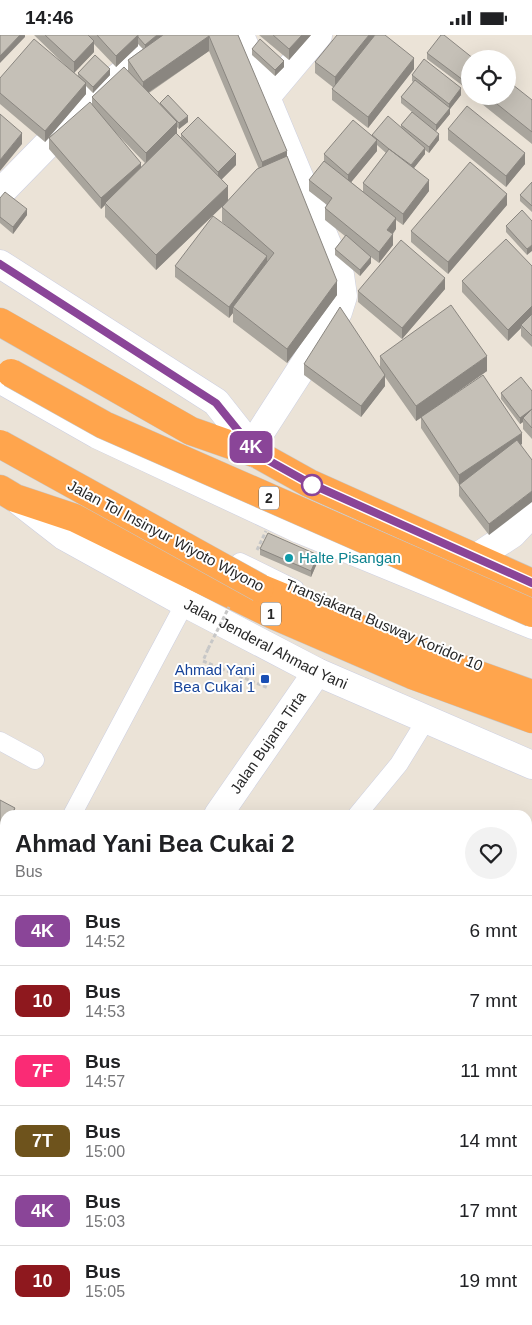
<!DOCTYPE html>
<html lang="id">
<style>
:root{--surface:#fff;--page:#f2f2f2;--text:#202124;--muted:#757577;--line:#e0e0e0}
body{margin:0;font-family:Helvetica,sans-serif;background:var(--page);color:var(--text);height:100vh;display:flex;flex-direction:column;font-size:19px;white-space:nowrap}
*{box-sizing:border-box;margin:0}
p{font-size:16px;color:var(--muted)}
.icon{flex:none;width:28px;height:28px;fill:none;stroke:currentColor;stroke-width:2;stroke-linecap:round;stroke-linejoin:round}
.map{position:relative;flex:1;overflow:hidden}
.panel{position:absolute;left:0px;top:775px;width:532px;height:515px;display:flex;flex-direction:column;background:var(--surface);border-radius:15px 15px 0 0;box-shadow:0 5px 20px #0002}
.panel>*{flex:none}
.badge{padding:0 10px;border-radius:8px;font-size:18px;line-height:32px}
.fabs{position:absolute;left:461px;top:15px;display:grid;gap:10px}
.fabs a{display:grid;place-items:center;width:55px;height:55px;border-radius:50%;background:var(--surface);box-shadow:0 5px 20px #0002;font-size:25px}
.map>.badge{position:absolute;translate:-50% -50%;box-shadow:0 0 0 2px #fff}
.round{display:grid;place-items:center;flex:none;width:52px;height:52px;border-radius:26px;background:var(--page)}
.summary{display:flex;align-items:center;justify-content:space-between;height:85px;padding:0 15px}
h1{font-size:24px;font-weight:700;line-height:38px}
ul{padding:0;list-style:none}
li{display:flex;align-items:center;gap:15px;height:70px;padding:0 15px;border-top:1px solid var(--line)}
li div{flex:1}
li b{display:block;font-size:19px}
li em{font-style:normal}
li .badge{min-width:55px;font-weight:700;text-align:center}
.status{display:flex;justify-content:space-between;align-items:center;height:35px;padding:0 25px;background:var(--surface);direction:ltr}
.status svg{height:14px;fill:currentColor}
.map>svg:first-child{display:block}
</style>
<div class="status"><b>14:46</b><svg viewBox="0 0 49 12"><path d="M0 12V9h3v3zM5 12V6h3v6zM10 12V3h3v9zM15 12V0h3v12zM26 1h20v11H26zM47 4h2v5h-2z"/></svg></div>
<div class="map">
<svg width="532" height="1290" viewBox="0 0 532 1290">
<rect width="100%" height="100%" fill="#ebe3d7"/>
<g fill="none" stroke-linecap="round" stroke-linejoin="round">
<defs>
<path id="lane" d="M0 350 95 404 298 499 532 595
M240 527 295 554
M0 706 35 725
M72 780 185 568
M357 780 399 729 426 685
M0 907 5 898
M0 1239 5 1232"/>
<path id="street" d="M240 0 340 240 343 261 338 277 251 412
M266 62 318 0
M0 158 86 70 168 0
M474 524 512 499 532 478
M531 1290 532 1289"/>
<g id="secondary">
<path d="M0 229 216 367 257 419"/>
<path id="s1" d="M19 466 64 501 185 568 317 637 532 730"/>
<path id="s2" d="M218 780 317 637"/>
<path d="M0 1087 5 1080"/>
</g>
<path id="highway" d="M0 287 191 396 257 419 309 448 532 548
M0 454 15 463 75 483 273 580 412 640 532 684
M260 553 431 623 532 659"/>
</defs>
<use href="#lane" stroke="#cccfe1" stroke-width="19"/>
<use href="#street" stroke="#cccfe1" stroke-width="29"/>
<use href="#secondary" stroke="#cccfe1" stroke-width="29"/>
<use href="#highway" stroke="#c7c7c7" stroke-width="29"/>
<path stroke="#c7c7c7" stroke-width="3" stroke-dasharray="4 2.5" stroke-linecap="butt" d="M208 614 203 626 268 653"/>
<use href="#lane" stroke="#fff" stroke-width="18"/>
<use href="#street" stroke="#fff" stroke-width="28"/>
<use href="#secondary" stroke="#fff" stroke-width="28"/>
<use href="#highway" stroke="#ffa54d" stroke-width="28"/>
<defs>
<path id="highway-bridge" d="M11 338 104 390 532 578
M0 409 260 553"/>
</defs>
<use href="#highway-bridge" stroke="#c7c7c7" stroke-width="29" stroke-linecap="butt"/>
<path stroke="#c7c7c7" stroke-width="3" stroke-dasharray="4 2.5" stroke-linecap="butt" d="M257 515 266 496
M208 614 229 572"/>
<use href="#highway-bridge" stroke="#ffa54d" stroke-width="28"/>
</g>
<path fill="#a9a59d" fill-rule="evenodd" d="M34 0H238L287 123 337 260 287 328 233 287V278L229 283 175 242V231L228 192 222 187V172L259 134 209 16 149 58 160 69V68L188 87 179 94 177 92V99L181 103V99L236 130 221 145 228 166 156 235 105 182V170L101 174 49 114V103L45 107 0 69V43L68 33ZM94 9 116 32 138 11V9L143 14 128 25V36L92 62V70L49 102 86 59V51L93 58 110 40 78 38V42L74 38 94 17ZM115 97 145 128 141 132Z
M259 0H311L289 25Z
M374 0V2L414 34 368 93 332 65V54L334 53 315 38V27Z
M252 14 284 32 275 41 252 20Z
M427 18 474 24 467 54 427 24Z
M412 40 461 60 450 74V79L436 96 439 105 429 118 425 115V119L414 133 429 156 403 190 396 185V194L393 199V210L379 228 371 222V228L360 241 335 220V214L345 201 325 185V173L327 170 309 156V145L324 127V119L372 101V100L401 93V90L412 77 401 68V62L413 47 412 46ZM377 110 386 118 363 148V157L351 147 377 116Z
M477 61H508L532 65V109L477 65Z
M448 94 525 129 506 152 448 105Z
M532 147V177L520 166V160Z
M0 163 27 180 13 199 0 188Z
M507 170 448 239 411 207V196Z
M532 186 527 220 506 197V191Z
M532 231V312L521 301V293L508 306 462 257V246Z
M445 254 402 304 358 267V256Z
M380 321 487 336 447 364 522 409 520 410 489 500 459 461V450L421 393V383L416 386 385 342V351L361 382 304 340V329L380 333Z
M532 356V404L523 394V387L520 389 501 364V358Z
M260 514 318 526 311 542 260 520Z
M358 1285H518L514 1290H366Z"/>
<path fill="#8a8680" d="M20 0H25V2L0 28V21Z
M138 0V11L116 32V21Z
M157 0H165L145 16V10Z
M302 0H311L289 25V14Z
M369 0H374V5L335 53V42Z
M209 1V16L143 61V47Z
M94 6V17L74 38V27Z
M414 23V34L368 93V82Z
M284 26V32L275 41V35Z
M110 34V40L93 58V52Z
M470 45V51L467 54V48Z
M86 48V59L45 107V96Z
M461 53V60L450 74V79L436 96V90L449 74V69Z
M188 81V87L179 94V88Z
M177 87V98L146 129V118Z
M22 98V109L0 136V125Z
M439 99V105L429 118V112Z
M377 105V116L348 151V140Z
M425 113V119L410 138V132Z
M287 116V131L262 142V127Z
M525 118V129L506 152V141Z
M236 119V130L218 148V137Z
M141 128V139L105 168V170L101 174V163Z
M429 145V156L403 190V179Z
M228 151V166L156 235V220Z
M507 159V170L448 239V227Z
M27 174V180L13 199V192Z
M396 183V194L387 206V195Z
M393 199V210L379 228V217Z
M532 210V216L527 220V214Z
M267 221V233L233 272V278L229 283V272Z
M371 222V228L360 241V235Z
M445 243V254L402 304V293Z
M337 246V260L287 328V314Z
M532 271V283L521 290V293L508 306V295Z
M487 321V336L416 386V371Z
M385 340V351L361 382V371Z
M532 374 523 383V387L520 389V383Z
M522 398V409L459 451V440Z
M532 456V467L489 500V489Z
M318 520V526L311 542V536Z
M15 773V780H11Z
M5 790V807L0 816V799Z
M532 1248V1265L528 1271V1254Z
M245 1285H256L253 1290H242Z
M508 1285H518L514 1290H504Z"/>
<path fill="#c5c0b7" stroke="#8a8680" d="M0 0H20L0 21Z
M45 0H88L94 6 74 27Z
M97 0H138L116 21Z
M138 0H157L145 10 138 2Z
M163 0H238L287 116 262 127 209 1 143 47 128 25Z
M273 0H302L289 14Z
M337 0H369L335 42 315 27Z
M375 0H385L414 23 368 82 332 54Z
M441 0H444L474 24H470V45L467 48 427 18Z
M34 4 86 48 45 96 0 58V43Z
M260 4 284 26 275 35 252 14Z
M95 20 110 34 93 52 78 38Z
M424 24 461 53 449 69 412 40Z
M124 32 177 87 146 118 92 62Z
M415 45 450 73 436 90 401 62Z
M508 46 532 65V97L487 61H508Z
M168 60 188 81 179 88 160 68Z
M90 67 141 128 101 163 49 103Z
M467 71 525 118 506 141 448 94Z
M412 77 439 99 429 112 401 90Z
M0 79 22 98 0 125Z
M388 81 425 113 411 130 389 114 372 100Z
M198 82 236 119 218 137 181 99Z
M353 85 377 105 348 140 324 119Z
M176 98 228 151 156 220 105 168Z
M389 114 429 145 403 179 363 148Z
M287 121 337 246 287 314 233 272 274 218 222 172 257 134Z
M324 126 396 183 387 195 393 199 379 217 325 173 332 163 309 145Z
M470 127 507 159 448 227 411 196Z
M532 147V171L520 160Z
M5 157 27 174 13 192 0 182V163Z
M522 175 532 186V210L527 214 506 191Z
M213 181 267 221 229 272 175 231Z
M346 200 371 222 360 235 335 214Z
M506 204 532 231V271L508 295 462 246Z
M401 205 445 243 402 293 358 256Z
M451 270 487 321 416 371 380 321Z
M340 272 385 340 361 371 304 329Z
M532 279V301L521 290Z
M483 340 522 398 459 440 421 382Z
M521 342 532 356V374L520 383 501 358Z
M532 374V393L523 383Z
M517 405 532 425V456L489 489 459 450Z
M268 498 318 520 311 536 260 514Z
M0 765 15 773 11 780H5V790L0 799Z
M528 976 532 979V1049L528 1046Z
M528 1046 532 1049V1248L528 1254Z
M42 1285H245L242 1290H39Z
M369 1285H383L380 1290H366Z
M384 1285H508L504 1290H381Z"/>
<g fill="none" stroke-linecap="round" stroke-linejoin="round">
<defs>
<path id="line" d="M0 229 216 368 257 419 309 448 532 548"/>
</defs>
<use href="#line" stroke="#fff" stroke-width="11"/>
<use href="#line" stroke="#8a4598" stroke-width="8"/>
</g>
<circle fill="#fff" stroke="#8a4598" stroke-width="2.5" cx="312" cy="450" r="10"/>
<circle fill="#0f9aa8" stroke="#fff" stroke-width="2" cx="289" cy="523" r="5"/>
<rect fill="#1a4fb4" stroke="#fff" stroke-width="2" x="260" y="639" width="10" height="10" rx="2.5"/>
<g text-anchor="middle" stroke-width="4" stroke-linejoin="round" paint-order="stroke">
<g fill="#fff" stroke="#686868" stroke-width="1">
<rect x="259" y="451.5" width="20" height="23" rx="4"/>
<rect x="261" y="567.5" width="20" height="23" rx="4"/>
</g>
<g font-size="14" font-weight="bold" fill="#272727">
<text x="269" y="468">2</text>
<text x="271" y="584">1</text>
</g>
<g font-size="15" fill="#272727" stroke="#fff">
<text transform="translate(166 501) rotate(28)" y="5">Jalan Tol Insinyur Wiyoto Wiyono</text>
<text transform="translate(384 590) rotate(23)" y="5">Transjakarta Busway Koridor 10</text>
<text dy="5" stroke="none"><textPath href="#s1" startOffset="286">Jalan Jenderal Ahmad Yani</textPath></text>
<text dy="5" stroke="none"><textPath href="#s2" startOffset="88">Jalan Bujana Tirta</textPath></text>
</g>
<g font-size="15" fill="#0d838f" stroke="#fff" text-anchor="start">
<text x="299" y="528">Halte Pisangan</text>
</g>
<g font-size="15" fill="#164399" stroke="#fff" text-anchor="end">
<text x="255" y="640">Ahmad Yani<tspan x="255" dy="17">Bea Cukai 1</tspan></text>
</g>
</g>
</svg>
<div class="fabs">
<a><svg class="icon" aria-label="locate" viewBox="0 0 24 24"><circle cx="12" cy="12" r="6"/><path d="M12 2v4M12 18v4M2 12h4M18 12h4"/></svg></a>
</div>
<b class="badge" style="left:251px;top:412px;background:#8a4598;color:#fff">4K</b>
<section class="panel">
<div class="summary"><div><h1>Ahmad Yani Bea Cukai 2</h1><p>Bus</p></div><a class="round"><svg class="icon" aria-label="heart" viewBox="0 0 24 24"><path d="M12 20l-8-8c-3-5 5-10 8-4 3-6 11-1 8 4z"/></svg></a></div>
<ul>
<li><span class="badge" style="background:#8a4598;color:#fff">4K</span><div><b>Bus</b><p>14:52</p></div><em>6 mnt</em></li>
<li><span class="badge" style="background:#8e181e;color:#fff">10</span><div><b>Bus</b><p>14:53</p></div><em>7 mnt</em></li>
<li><span class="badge" style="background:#fa2b75;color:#fff">7F</span><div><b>Bus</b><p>14:57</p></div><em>11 mnt</em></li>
<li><span class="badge" style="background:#6e531c;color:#fff">7T</span><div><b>Bus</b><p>15:00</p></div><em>14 mnt</em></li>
<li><span class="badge" style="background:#8a4598;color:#fff">4K</span><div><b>Bus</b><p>15:03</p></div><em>17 mnt</em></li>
<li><span class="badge" style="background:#8e181e;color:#fff">10</span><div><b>Bus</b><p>15:05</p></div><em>19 mnt</em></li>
</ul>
</section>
</div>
